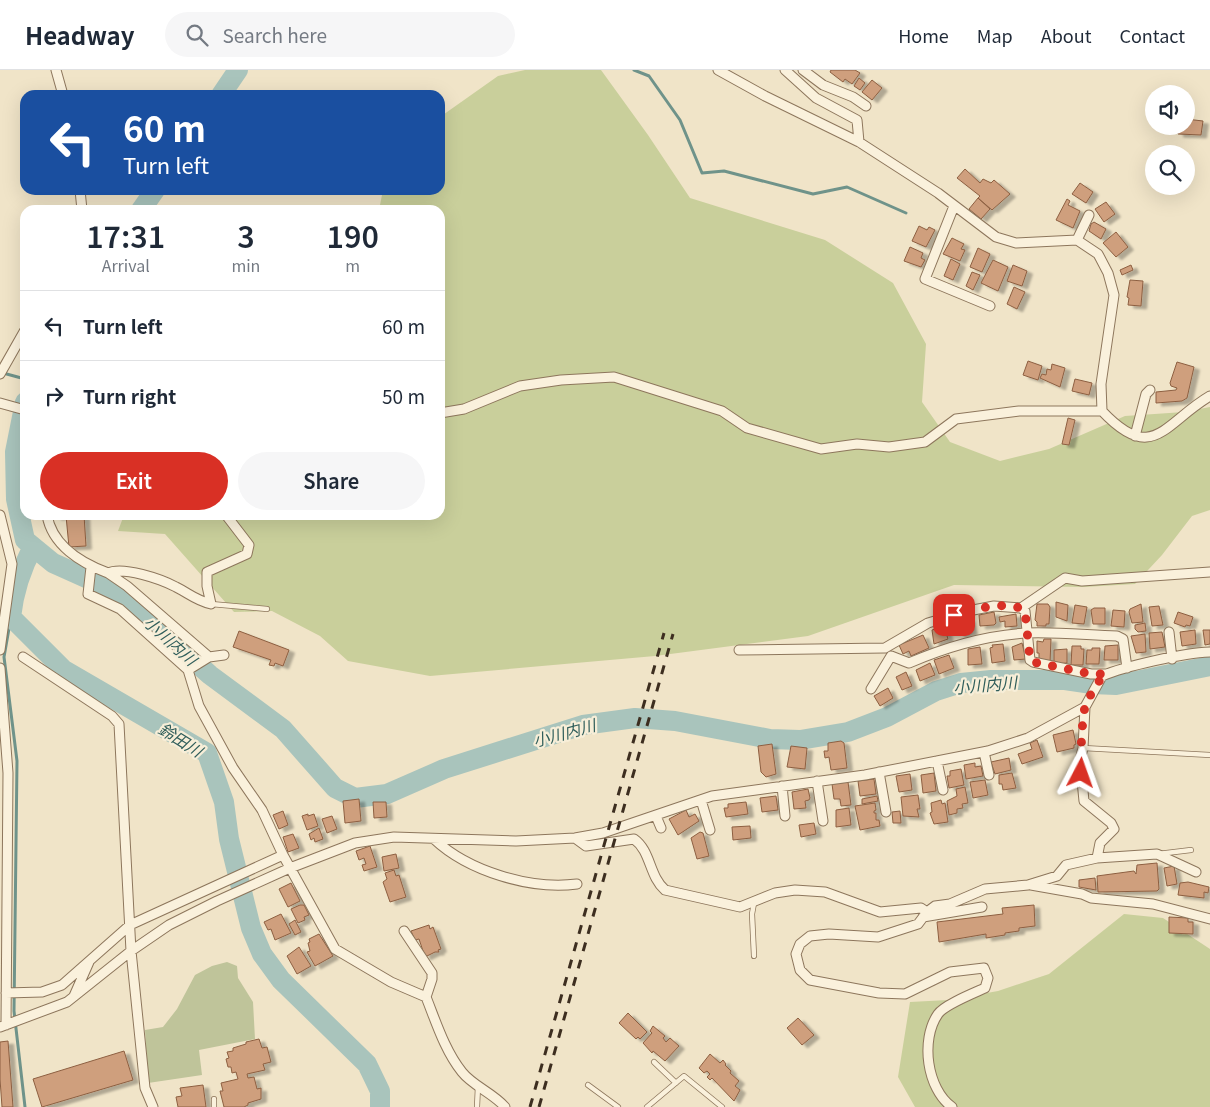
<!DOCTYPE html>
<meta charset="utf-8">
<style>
body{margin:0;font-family:Georgia,"Noto Sans JP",serif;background:#f6f6f7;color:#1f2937;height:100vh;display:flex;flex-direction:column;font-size:19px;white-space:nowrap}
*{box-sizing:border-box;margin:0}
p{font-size:16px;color:#747a83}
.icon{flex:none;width:28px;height:28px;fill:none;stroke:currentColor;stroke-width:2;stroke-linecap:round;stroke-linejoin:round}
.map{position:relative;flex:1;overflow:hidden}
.sheet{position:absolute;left:20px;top:135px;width:425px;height:315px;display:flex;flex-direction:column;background:#fff;border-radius:15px;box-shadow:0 5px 20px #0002}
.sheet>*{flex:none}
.guide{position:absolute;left:20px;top:20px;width:425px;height:105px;border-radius:15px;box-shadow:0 5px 20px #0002;background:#1a4fa0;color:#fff;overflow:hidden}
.controls{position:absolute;left:1145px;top:15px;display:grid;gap:10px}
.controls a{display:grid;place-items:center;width:50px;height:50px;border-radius:50%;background:#fff;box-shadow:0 5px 20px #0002;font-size:25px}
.pin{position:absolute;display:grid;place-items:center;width:42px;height:42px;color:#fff;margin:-21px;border-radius:10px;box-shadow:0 2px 8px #0006}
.me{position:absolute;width:55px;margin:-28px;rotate:4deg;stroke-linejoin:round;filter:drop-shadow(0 0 4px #0008)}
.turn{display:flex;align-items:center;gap:18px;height:105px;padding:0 20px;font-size:22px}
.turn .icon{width:65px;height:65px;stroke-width:2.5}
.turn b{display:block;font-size:35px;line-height:42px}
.eta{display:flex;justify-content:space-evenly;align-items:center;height:85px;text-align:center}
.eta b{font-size:30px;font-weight:600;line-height:35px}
.cta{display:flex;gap:10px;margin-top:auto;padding:10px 20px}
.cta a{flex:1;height:58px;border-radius:30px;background:#d93025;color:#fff;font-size:20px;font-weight:600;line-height:58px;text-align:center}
.cta a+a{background:#f6f6f7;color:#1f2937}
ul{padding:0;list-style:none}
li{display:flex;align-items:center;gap:15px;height:70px;padding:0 20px;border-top:1px solid #e0e1e3}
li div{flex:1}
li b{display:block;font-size:19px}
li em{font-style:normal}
header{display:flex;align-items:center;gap:30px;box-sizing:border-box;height:70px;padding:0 25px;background:#fff;border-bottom:1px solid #e0e1e3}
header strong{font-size:24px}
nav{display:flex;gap:28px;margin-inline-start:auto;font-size:18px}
.search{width:350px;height:45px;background:#f6f6f7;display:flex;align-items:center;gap:12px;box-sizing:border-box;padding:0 18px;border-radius:28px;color:#747a83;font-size:19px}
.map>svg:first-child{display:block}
.green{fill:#c9cf9b}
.cemetery{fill:#bfc49a}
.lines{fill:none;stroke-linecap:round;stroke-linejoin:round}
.stream{stroke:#6f938a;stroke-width:3}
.river{stroke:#a9c4bc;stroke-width:20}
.building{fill:#cf9f7d;stroke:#8d5f41;filter:url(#shadow)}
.service-casing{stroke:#8d765c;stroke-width:6}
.minor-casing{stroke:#8d765c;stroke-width:11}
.service{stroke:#faf1dc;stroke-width:4.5}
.minor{stroke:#faf1dc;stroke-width:9}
.rail{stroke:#3d2e20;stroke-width:3;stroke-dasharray:9 9;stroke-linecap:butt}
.route{stroke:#d93025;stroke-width:9;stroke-dasharray:0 16.2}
.labels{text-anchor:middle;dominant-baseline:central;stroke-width:4.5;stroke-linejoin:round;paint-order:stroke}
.water-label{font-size:16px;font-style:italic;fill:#2f5d5a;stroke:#f7eed8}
</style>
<header>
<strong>Headway</strong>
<div class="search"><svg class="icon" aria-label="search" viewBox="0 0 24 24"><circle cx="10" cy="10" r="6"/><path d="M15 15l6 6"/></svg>Search here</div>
<nav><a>Home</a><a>Map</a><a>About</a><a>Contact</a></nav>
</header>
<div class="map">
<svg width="1210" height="1037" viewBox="0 0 1210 1037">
<defs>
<filter id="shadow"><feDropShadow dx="5.5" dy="3" stdDeviation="1" flood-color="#0004"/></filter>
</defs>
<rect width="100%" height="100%" fill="#f0e4c8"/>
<path class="green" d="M525,0h76l47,65 42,63 135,42 68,43 33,61 -4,58 28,40 50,19 49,-12 76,-33 59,-4 26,-5v103l-18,6 -30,39 -27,29 -51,3 -130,-2 -146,51 -153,20 -225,20 -82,-15 -28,-25 -48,-25 -38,1 -69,-78 -47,-3 6,-16h316v-305h-61l4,-20h57v-73l58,-41z
M1124,844l39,4 47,31v158h-295l-17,-30 12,-75 38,-2 50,-9 51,-17z"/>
<path class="cemetery" d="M227,892l10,4 1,12 15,24 2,37 -56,11 3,25 -54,8 -3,-53 18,-3 14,-18 18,-34 17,-9z"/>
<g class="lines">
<path class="stream" d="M634,0l15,6 31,44 22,53 22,-2 89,23 34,-7 59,26
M3,303l22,6
M11,547l-7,40 13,104 -3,250 11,96"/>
<path class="river" d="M221,25l17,-25
M141,140l14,-20
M25,332l-10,50 1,47 9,41 28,23 58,26 19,14 80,72 73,54 52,59 20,10 32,-4 57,-25 139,-44 52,-7 40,3 95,18 30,1 48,-8 39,-15 49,-26 25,-8 30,-3h74l27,4 24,1 94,-19
M33,477c-12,22 -19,44 -22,70l53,53 143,83 17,49 5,37 22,89 11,26 19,26 86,84 13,27v16"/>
</g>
<path class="building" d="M831,0h24l5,3 -8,11 -7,-5 -2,3 -13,-10z
M859,8l6,5 -5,7 -6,-4z
M872,10l10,8 -10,12 -10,-8z
M1186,49l17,2 -2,14 -23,-1v-8h8z
M965,99l15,14 3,-4 8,4 3,-3 16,14 -18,16 -14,-12 2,-2 -23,-18z
M1080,113l13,9 -7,11 -14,-9z
M978,128l12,11 -9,10 -12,-10z
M1067,129l3,2 -2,4 12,6 -7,17 -17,-8z
M1106,132l9,12 -11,8 -9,-13z
M1094,152l12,7 -5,10 -12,-8 2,-7z
M919,156l8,4 2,-3 6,3 -9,17 -14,-6z
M1116,162l12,15 -12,10 -13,-14z
M952,168l12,6 -3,5 4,1 -5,11 -17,-7z
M910,177l13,6 -2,5 4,2 -4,7 -17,-6z
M978,178l12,6 -8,18 -12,-5z
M951,189l9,5 -7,16 -9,-4z
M993,190l15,7 -10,24 -17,-8z
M1013,195l14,6 -5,15 -15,-5z
M1131,195l2,5 -11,5 -2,-5z
M972,202l8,3 -7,15 -7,-4z
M1130,210l13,1 -2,25 -13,-1 1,-7 -2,-1z
M1014,217l11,5 -8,17 -10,-5z
M1028,291l14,5 -4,14 -15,-5z
M1177,292l17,5 -7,31 -5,3 -26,2v-11l20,-2 1,-2 -6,-2 -1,-3z
M1052,294l13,4 -5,19 -20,-9 2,-4 4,1 1,-6 4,1z
M1075,309l17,4 -3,12 -17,-4z
M1068,348l7,2 -6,25 -7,-1z
M56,445h28l2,31 -17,1 -3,-31 -10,1z
M1056,532l12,3 -1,16 -11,-4z
M1037,534h11l2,3 -1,17h-3v2h-9v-4l-2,-2z
M1141,534l2,18 -11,1 -3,-11 1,-3z
M1075,535l12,2 -3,17 -12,-1z
M1159,536l4,19 -11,1 -3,-19z
M1094,538h11v16h-12l-2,-14z
M1113,540l12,1 -1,16 -13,-1z
M994,542l2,11 -2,2 -14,1 -1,-11z
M1178,542l15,5 -3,9 -4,-1 -1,2 -11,-4z
M1016,544l1,12 -12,1v-6l-5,1 -1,-5z
M969,549l3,13 -13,2 -2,-12z
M1145,553l1,8 -8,1 -3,-3v-4z
M944,556l4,13 -14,5 -2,-14z
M1195,560l1,14 -14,2 -2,-14z
M1203,560h7v14l-5,1z
M239,561l50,19 -6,16 -8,-3 -1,3 -5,-1 2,-5 -38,-13z
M1162,562l3,15 -15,2 -1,-16z
M1145,564l1,18 -10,1 -5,-17z
M923,565l6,13 -18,8 -2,-5 -6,3 -4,-9z
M1044,569h7l-1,24 -11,-2v-8h-2v-12l6,1z
M1022,573l4,16 -12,1 -2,-13z
M1003,574l2,17 -13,2 -2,-15 3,-1 -1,-2z
M1118,575v15h-14l1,-14z
M1072,576h9v3h3l-1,16h-12z
M980,577l2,17 -14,1v-16z
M1092,578h8l-1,16h-13l1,-14h5z
M1067,579v14l-13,1v-14z
M949,585l5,13 -15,6 -5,-14z
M930,593l5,12 -15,6 -4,-11z
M906,602l6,14 -10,4 -6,-13z
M888,618l5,10 -13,8 -6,-10z
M1073,660l3,14 -2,1v3l-17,4 -4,-17z
M1037,670l6,17 -21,7 -4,-10 14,-5 -2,-6z
M841,671l3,2 3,25 -16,2 -2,-13 -4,1 -1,-7h4v-8z
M772,674l4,30 -10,3 -5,-5 -3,-26z
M791,676l16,2 -2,21 -18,-2z
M1009,688l2,12 -16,4 -4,-12z
M975,693v4l6,-1 2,10 -17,3 -2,-14z
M961,699l3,16 -15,3 -2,-12h3v-5z
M934,703l2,18 -13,2 -2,-18z
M1012,703l4,15 -13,2 -1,-6h-3v-9z
M910,704l2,16 -13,2 -3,-16z
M874,709l2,15 -16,2 -2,-15z
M985,710l3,15 -15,3 -3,-16z
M848,712l3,23 -10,1 -1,-7h-6l-2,-15z
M965,717l3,16 -6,1 1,4 -6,1v4l-8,2 -2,-14 10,-5 -1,-7z
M808,719l2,9 -1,2 -4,1 1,7 -12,1 -2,-17z
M918,725l2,14h-3l2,8 -16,-1 -2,-19z
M776,726l2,14 -16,2 -2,-14z
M877,726l1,5 -16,3v-5z
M359,729l2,22 -16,2 -2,-22z
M941,730l1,4 3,-1 3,19 -14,2 -4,-11 2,-1 -1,-9z
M373,732h13l1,15 -13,1z
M746,732l2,12 -22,3 -2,-9h4v-4z
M875,733l1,7 -2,1v2h2v7h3l1,6 -20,4 -5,-24z
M849,738l2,17 -15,2v-17z
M686,740l3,7 6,-3 4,7 -21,14 -9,-16z
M283,741l5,14 -9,4 -6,-14z
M900,741l1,12h-8l-1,-11z
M308,744v2l6,-2 4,12 -11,4 -5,-14z
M332,746l5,13 -10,4 -5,-14z
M814,753l2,11 -15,3 -2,-12z
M750,756l1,12 -18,2 -1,-13z
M319,758l4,11 -8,3 -1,-4 -3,2 -2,-6z
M700,762l3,1 6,23 -12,3 -6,-21z
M293,764l6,14 -11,4 -5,-15z
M370,776l7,21 -13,4 -2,-6 4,-1 -2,-6 -5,2 -3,-9z
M396,784l3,14 -15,3 -2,-14z
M1157,793l2,26 -2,2 -59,1 -1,-16 37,-5 2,3 1,-9z
M1174,796l3,18 -10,2 -3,-18z
M394,800l2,6 3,-1 7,22 -16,5 -7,-20 4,-3 -2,-6z
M1095,808l1,12 -17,-3v-7z
M1188,812l21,5 -1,6 -4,-1v6l-26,-3 2,-12z
M291,813l9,18 -12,6 -9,-18z
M300,835h4l5,10 -5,2 1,3 -7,3 -7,-14z
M1034,835l1,21 -16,2v3l-14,2v2l-19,3v-4l-47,8 -2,-20 66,-8 -1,-6z
M281,844l10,19 -16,7 -4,-11 -3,1 -4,-8z
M1169,847l19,1v4h5v12l-24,-1z
M295,850l6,12 -6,3 -6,-11z
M429,855l1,4 3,-2 8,22 -3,1 1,2h-4l-10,5 -6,-18 -4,1 -4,-9z
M319,864l14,22 -18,10 -8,-14 3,-1 -2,-8 2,-1 -1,-3z
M299,877l12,19 -14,8 -10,-18z
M628,943l19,19 -7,7 -2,-2 -2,2 -17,-16z
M798,948l16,17 -12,10 -15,-17z
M653,956l12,10 -2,2 3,4 4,-4 9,8 -14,15 -12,-10 -1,2 -9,-10 9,-10 -2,-2z
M259,969l3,9 5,-1 4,15 -8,2 2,6 -18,4 1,4 6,-1 3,12 4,-1v11l-13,4v2l-4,2h-20l-4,-16h3l-2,-8 17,-4 -2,-7 -4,1 -1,-6h-3l-2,-8 3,-1 -2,-6 6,-1v-3l13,-4v-2z
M8,971l5,66h-11l-2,-28v-37z
M124,981l9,29 -91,27 -9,-28z
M710,984l10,9 3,-3 3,4 -1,1 6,6 -1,2 9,8 -4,5 5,4 -6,11 -22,-23 -2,2 -3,-3 3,-3 -3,-3 -3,2 -5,-5z
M203,1015l3,22h-28l-2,-10 6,-1 -2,-8z"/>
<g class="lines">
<defs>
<path id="service" d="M211,534l56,5
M1083,678l127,7
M1158,784l33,-4
M754,886l-2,-42 2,-11
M654,992l22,21
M588,1015l30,22
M214,1029v8
M477,1037l1,-21
M647,1037l37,-31 38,31"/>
<path id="minor" d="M56,0l7,25
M718,0l47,26 94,46 79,51 58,44 20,6 61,-3 21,14 10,19 6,22 -13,89 1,27c51,54 62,12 108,-15
M785,0l31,28 41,22 2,22
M803,0l20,15 30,12 13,9
M80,120l2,20
M954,136l-29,73 65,27
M1077,170l12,-25
M0,304l25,-44
M0,333l25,7
M440,343l24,-4 56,-23 41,-6 53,-3 108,34 25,17 74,21 36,-5 32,3 36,-5 31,-23 63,-8h83
M1135,366l11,-42 4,-4
M0,445l12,49 -12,86
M47,445c5,30 34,48 61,58 15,-7 53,6 68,14 14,7 19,13 35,17l-4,-18v-14l40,-18 2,-9 -23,-30
M91,497l-3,27 32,15 68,61 11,36 34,62 29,42 21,45 52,94 56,33 35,15c10,25 19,54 36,75 11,14 31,21 43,35
M108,503l19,13 82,71
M1021,538l44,-30 17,3 128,-9
M1169,562l3,27
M739,580l146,-2 43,-25 40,-12 26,-5 27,2 4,3 5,49 3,2 58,12h15
M23,587l89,59 7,8 12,227 14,137 8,19
M0,598l8,105 -2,252
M188,600l21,-13 15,-2
M871,619l20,-33 18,7c37,-16 78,-28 119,-30 29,-1 59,2 89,3l6,3 4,29
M1085,637l-2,41 -3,12 4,41 27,22 3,6 -14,14 -3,15
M984,682l5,23
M937,691l6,29
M879,702l7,40
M817,711l6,40
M782,716l3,30
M701,730l9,30
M656,746l5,12
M575,768l11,8 48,-7c17,12 15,37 31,51l75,17 35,-14 20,-3 30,2 55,20 41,-4 6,4
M434,769c34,32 96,51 143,45
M1031,815l51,9 9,4 62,6 57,15
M923,847l59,-10
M404,861l28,42v6l-6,18
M6,923l36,-1 20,-7 68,-60 153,-70
M74,926l15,-34
M0,957l67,-25 64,-51 38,-26 48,-24 73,-33 65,-25 39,-6 122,4 59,-3 28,-5 109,-37 153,-21 123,-24 40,-13 57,-31 17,-31c23,-10 82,-23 108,-24
M952,1037c-25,-18 -32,-67 -14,-93 6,-9 36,-21 47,-26l3,-10 -4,-10 -34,4 -45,22 -26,-1 -69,-13 -10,-10 -4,-16 4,-10 10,-8 19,-2 49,3 40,-13 9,-12 8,-6 15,-2 35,-15 43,-4 29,-9 9,-11 31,-7 60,-4 39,18"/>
</defs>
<use href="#service" class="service-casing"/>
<use href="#minor" class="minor-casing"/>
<use href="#service" class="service"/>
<use href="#minor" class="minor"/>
<path class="rail" d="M530,1037l134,-474
M539,1037l134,-473"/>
</g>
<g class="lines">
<path class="route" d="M954,545c17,-5 56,-16 71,-4l5,49 3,2 58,12h15l-4,2c-5,10 -14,21 -17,31 -3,11 -5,55 -4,66"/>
</g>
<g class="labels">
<g class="water-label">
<text transform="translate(171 570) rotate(42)">小川内川</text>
<text transform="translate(985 614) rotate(-5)">小川内川</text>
<text transform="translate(564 662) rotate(-15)">小川内川</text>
<text transform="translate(181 669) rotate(32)">鈴田川</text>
</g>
</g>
</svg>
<div class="controls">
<a><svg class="icon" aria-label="sound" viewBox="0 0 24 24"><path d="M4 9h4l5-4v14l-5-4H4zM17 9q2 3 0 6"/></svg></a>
<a><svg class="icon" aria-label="search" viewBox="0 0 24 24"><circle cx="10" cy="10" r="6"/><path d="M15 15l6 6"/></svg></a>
</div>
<div class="pin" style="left:954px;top:545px;background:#d93025"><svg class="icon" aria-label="arrive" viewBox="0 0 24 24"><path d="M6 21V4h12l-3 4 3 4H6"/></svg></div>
<svg class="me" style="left:1081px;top:703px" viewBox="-20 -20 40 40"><path d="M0-17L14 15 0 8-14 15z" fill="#d93025" stroke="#fff" stroke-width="4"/></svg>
<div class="guide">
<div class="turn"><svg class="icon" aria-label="left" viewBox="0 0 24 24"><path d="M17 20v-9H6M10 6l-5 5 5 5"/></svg><div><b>60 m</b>Turn left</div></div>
</div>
<section class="sheet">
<div class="eta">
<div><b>17:31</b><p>Arrival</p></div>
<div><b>3</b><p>min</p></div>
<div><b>190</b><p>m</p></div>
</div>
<ul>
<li><svg class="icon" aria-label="left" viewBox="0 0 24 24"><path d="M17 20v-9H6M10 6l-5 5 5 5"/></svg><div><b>Turn left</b></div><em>60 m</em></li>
<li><svg class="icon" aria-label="right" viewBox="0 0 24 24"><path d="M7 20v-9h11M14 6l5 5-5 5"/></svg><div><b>Turn right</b></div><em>50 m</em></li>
</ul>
<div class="cta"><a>Exit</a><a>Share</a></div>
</section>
</div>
